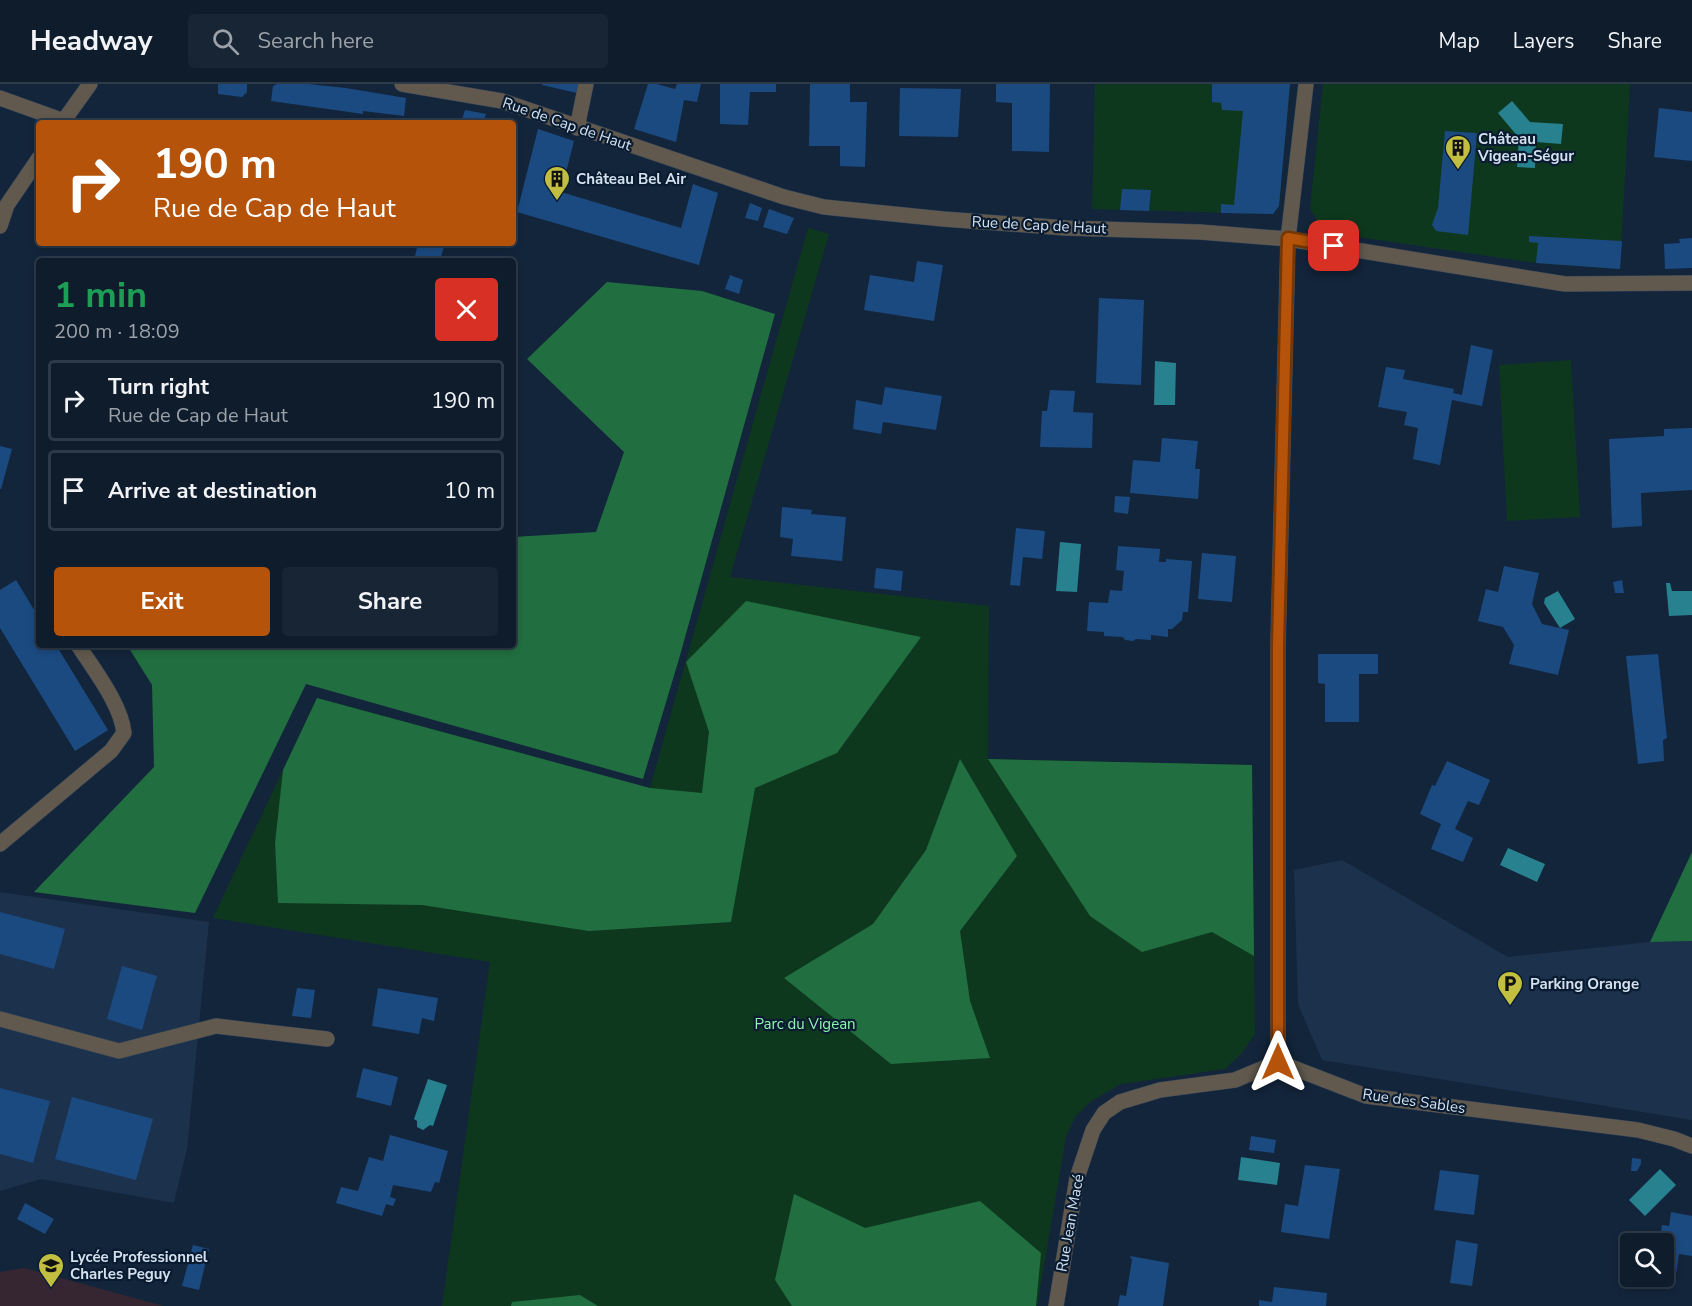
<!DOCTYPE html>
<meta charset="utf-8">
<style>
body{margin:0;font-family:"Nunito Sans",sans-serif;background:#172534;color:#f1f3f6;height:100vh;display:flex;flex-direction:column;font-size:22px;white-space:nowrap}
*{box-sizing:border-box;margin:0}
p{font-size:20px;color:#9ba1a9}
.icon{flex:none;width:33px;height:33px;fill:none;stroke:currentColor;stroke-width:2;stroke-linecap:round;stroke-linejoin:round}
.map{position:relative;flex:1;overflow:hidden}
.side{position:absolute;left:36px;top:174px;width:480px;height:390px;display:flex;flex-direction:column;background:#0e1c2c;border-radius:6px;box-shadow:0 3px 9px #0003,0 0 0 2px #2e3a48}
.side>*{flex:none}
.top-card{position:absolute;left:36px;top:36px;width:480px;height:126px;border-radius:6px;box-shadow:0 3px 9px #0003,0 0 0 2px #2e3a48;background:#b45309;color:#fff;overflow:hidden}
.buttons{position:absolute;left:1620px;top:1149px;display:grid;gap:12px}
.buttons a{display:grid;place-items:center;width:54px;height:54px;border-radius:6px;background:#0e1c2c;box-shadow:0 3px 9px #0003,0 0 0 2px #2e3a48;font-size:30px}
.pin{position:absolute;display:grid;place-items:center;width:51px;height:51px;color:#fff;margin:-26px;border-radius:12px;box-shadow:0 3px 9px #0006}
.me{position:absolute;width:66px;margin:-33px;rotate:0deg;stroke-linejoin:round;filter:drop-shadow(0 0 4px #0008)}
.turn{display:flex;align-items:center;gap:21px;height:126px;padding:0 18px;font-size:27px}
.turn .icon{width:78px;height:78px;stroke-width:2.5}
.turn b{display:block;font-size:42px;line-height:51px}
.round{display:grid;place-items:center;flex:none;width:63px;height:63px;border-radius:6px;background:#172534}
.overview{display:flex;align-items:center;justify-content:space-between;height:102px;padding:0 18px}
h1{font-size:36px;font-weight:700;line-height:45px;color:#1e9e55}
.action{display:flex;gap:12px;margin-top:auto;padding:12px 18px}
.action a{flex:1;height:69px;border-radius:6px;background:#b45309;color:#fff;font-size:24px;font-weight:700;line-height:69px;text-align:center}
.action a+a{background:#172534;color:#f1f3f6}
ul{padding:0;list-style:none}
li{display:flex;align-items:center;gap:18px;height:81px;margin:0 12px 9px;padding:0 6px;border:3px solid #2e3a48;border-radius:6px}
li div{flex:1}
li b{display:block;font-size:22px}
li em{font-style:normal}
header{display:flex;align-items:center;gap:36px;box-sizing:border-box;height:84px;padding:0 30px;background:#0e1c2c;border-bottom:2px solid #2e3a48}
header strong{font-size:28px}
nav{display:flex;gap:33px;margin-inline-start:auto;font-size:21px}
.search{width:420px;height:54px;background:#172534;display:flex;align-items:center;gap:15px;box-sizing:border-box;padding:0 21px;border-radius:6px;color:#9ba1a9;font-size:22px}
.map>svg:first-child{display:block}
.built{fill:#1c314c}
.education{fill:#352632}
.green{fill:#0e381e}
.forest{fill:#216e40}
.water{fill:#27818e}
.building{fill:#1b4a81}
.lines{fill:none;stroke-linecap:round;stroke-linejoin:round}
.street-casing{stroke:#324358;stroke-width:16}
.street{stroke:#61594d;stroke-width:15}
.route-casing{stroke:#753606;stroke-width:15}
.route{stroke:#b45309;stroke-width:10}
.labels{text-anchor:middle;dominant-baseline:central;stroke-width:4.5;stroke-linejoin:round;paint-order:stroke}
.street-label{font-size:15px;fill:#d4e0ee;stroke:#091b30}
.poi-label{font-size:15px;font-weight:bold;fill:#d4e0ee;stroke:#091b30;text-anchor:start}
.park-label{font-size:15px;fill:#8ff4af;stroke:#091b30}
</style>
<header>
<strong>Headway</strong>
<div class="search"><svg class="icon" aria-label="search" viewBox="0 0 24 24"><circle cx="10" cy="10" r="6"/><path d="M15 15l6 6"/></svg>Search here</div>
<nav><a>Map</a><a>Layers</a><a>Share</a></nav>
</header>
<div class="map">
<svg width="1692" height="1222" viewBox="0 0 1692 1222">
<rect width="100%" height="100%" fill="#13253b"/>
<path class="built" d="M1342,776l166,97 142,-15 42,-1v179l-370,-60 -24,-56 -4,-134z
M0,808l209,30 -22,227 -13,54 -133,-24 -41,12z"/>
<path class="education" d="M24,1184l140,38h-164v-34z"/>
<path class="green" d="M1095,0h195l-11,122 -6,8 -181,-5z
M1323,0h307l-10,185 -84,-6 -212,-31 -14,-24z
M808,144l21,6 -99,343 259,29 -1,153 264,6 3,269 -13,19 -17,16 -104,15 -31,18 -15,15 -9,20 -29,169h-595l48,-344 -277,-44 104,-220 333,90z
M1571,276l9,157 -73,4 -8,-156z"/>
<path class="forest" d="M607,198l95,9 73,23 -96,345 -36,120 -337,-95 -111,229 -161,-21 120,-125 -2,-82 -25,-40h386v-108l83,-5 28,-80 -97,-93z
M746,517l175,36 -84,116 -82,35 -24,134 -142,9 -167,-26 -144,-2 -3,-60 8,-73 34,-72 333,90 52,5 7,-61 -23,-70z
M960,675l57,97 -57,75 10,70 20,57 -99,6 -107,-86 89,-54 53,-74z
M988,675l264,6 2,191 -42,-24 -70,20 -52,-36z
M1692,768v89l-42,1z
M794,1110l71,34 115,-27 61,52 -5,53h-244l-17,-26z
M580,1211l18,11h-87l1,-4z"/>
<path class="water" d="M1512,17l18,21 33,2 -2,20 -25,-2 -1,26 -18,-1 2,-29 -21,-25z
M1155,277l21,2 -1,42h-21z
M1060,458l21,2 -4,48 -21,-1z
M1666,499h4l2,8h20v24l-23,1z
M1558,507l17,28 -15,9 -16,-25 1,-5z
M1508,764l37,16 -8,18 -37,-17z
M428,995l19,6 -14,41 -3,-1 -7,5 -6,-3v-6l-3,-2z
M1241,1073l39,6 -3,22 -39,-5z
M1660,1085l16,16 -31,31 -16,-16z"/>
<path class="building" d="M218,0h29v8l-5,5 -24,-3z
M277,0h31l38,4 60,10 -2,18 -41,-5v3l-92,-13 2,-15z
M542,0h36l-1,9 -35,-8z
M648,0h9l18,5 2,-5h24l-4,18 -13,-2 -8,42 -42,-13z
M720,0h56v8h-26l-2,33 -28,-1z
M810,0h40v18h17l-2,65 -25,-1v-20h-31z
M996,0h54l-1,68 -37,-1v-48l-16,-1z
M1212,0h78l-11,122 -6,8 -52,-1v-9l13,1 9,-94 -21,-1 -1,-7 -9,-1z
M900,4l61,1 -3,48 -59,-1z
M1659,24l33,4v49l-38,-4z
M465,26l21,4 -3,9h-22z
M538,45l36,12 -13,51 120,36 12,-44 25,9 -19,72 -182,-53z
M1445,47l32,2 -9,102 -32,-4 -4,-6 6,-17z
M1122,105l29,1 -2,21 -29,-1z
M750,119l12,5 -4,13 -13,-3z
M769,125l25,9 -7,16 -24,-7z
M1529,152l93,5 -2,28 -84,-6 2,-20 -9,-1z
M1692,154v30l-27,1 -1,-25 16,-1 -1,-4z
M418,159h27l-5,17 -20,1 -5,-5z
M917,177l26,4 -9,56 -70,-11 6,-35 44,7z
M730,191l13,5 -4,14 -14,-5z
M1099,214l45,2 -3,85 -45,-2z
M1471,261l22,5 -11,56 -30,-6 -12,65 -27,-6 5,-31 -14,-3 3,-13 -29,-5 8,-40 19,3 -2,9 51,10 -1,4 9,2z
M885,303l57,9 -6,34 -53,-8 -2,12 -28,-5 3,-29 26,5z
M1050,306l25,1 -2,21 20,1 -1,35 -52,-1 2,-36h5z
M1692,344v62l-51,3 1,33 -30,2 -3,-89 55,-3v-7z
M1162,354l36,3 -3,28h5l-2,30 -68,-6 3,-33 27,2z
M0,362l12,3 -11,40h-1z
M1115,412l15,1 -2,17 -14,-2z
M782,423l30,3 -1,4 35,3 -4,44 -51,-5 2,-17 -13,-2z
M1016,444l29,3 -3,28 -19,-2 -3,29 -10,-1z
M1118,462l42,3 -1,13h7v-3l26,2 -4,51h-5l-1,8 -10,9h-4v8l-17,-2v5l-15,-1 -3,2 -8,-1 -2,-3 -19,-1v-4l-17,-1 2,-29 19,1 2,-13 12,1 2,-20 -8,-1z
M1202,469l34,3 -4,46 -34,-3z
M1504,482l35,7 -7,31 10,20 27,6 -11,45 -49,-11 5,-19 -11,-18 -25,-6 8,-32 12,3z
M876,484l27,3 -2,20 -27,-3z
M16,496l23,38v27h17l52,85 -33,21 -75,-123v-38z
M1622,496l2,13h-9l-2,-11z
M1318,570h60v20h-19v48h-34v-38l-7,-1z
M1658,570l9,84 -4,2 1,21 -26,3 -12,-108z
M1447,677l43,19 -11,25 -11,-4 -13,28 18,9 -10,24 -32,-13 10,-25 -21,-10 12,-29 3,1z
M0,828l65,17 -11,40 -54,-15z
M122,882l35,10 -15,54 -35,-11z
M297,904l18,2 -4,28 -19,-2z
M378,904l60,10 -4,23 -12,-3 -3,16 -47,-8z
M363,984l35,9 -7,29 -35,-9z
M0,1004l50,13 -17,62 -33,-9z
M72,1013l81,22 -17,61 -81,-21z
M390,1051l58,16 -9,32 -4,-1 -4,10 -38,-7 -3,12 6,2 -3,7 -7,-2 -4,12 -46,-13 5,-16 17,4 11,-34 14,4z
M1251,1052l25,4 -2,13 -25,-3z
M1632,1074l9,1v5l-4,7h-6z
M1305,1081l35,4 -11,70 -48,-7 4,-28 13,2z
M1440,1086l39,5 -5,40 -40,-5z
M25,1119l29,16 -9,15 -28,-15z
M1671,1128l21,4v40l-13,-2 -4,27 -23,-3 12,-2v-25l4,-18 -7,-2 1,-6 7,1z
M1456,1156l22,4 -6,42 -22,-3z
M193,1161l16,4 -10,41 -17,-4z
M1130,1172l39,7 -6,43h-45l2,-11 6,1 6,-36z
M1274,1203l53,6 -1,13h-67v-6l13,2z"/>
<g class="lines">
<defs>
<path id="street" d="M402,0l100,17 282,96 40,10 119,12 123,9 134,4 88,7 277,45 127,-1
M0,14l64,23
M62,39l28,-39
M577,44l9,-44
M0,142l7,-21 32,-47
M0,760l111,-93 13,-18c-3,-29 -30,-63 -46,-88
M0,935l119,32 97,-25 111,13
M1278,978v-416l10,-407 18,-155
M1278,978l88,34 272,34 36,9 18,7
M1056,1222l21,-128 16,-48 11,-17 16,-11 40,-12 75,-10 43,-18"/>
</defs>
<use href="#street" class="street-casing"/>
<use href="#street" class="street"/>
</g>
<g class="lines">
<defs>
<path id="route" d="M1278,978v-416l10,-408 46,8"/>
</defs>
<use href="#route" class="route-casing"/>
<use href="#route" class="route"/>
</g>
<defs>
<symbol id="building-pin" viewBox="-11 -11 22 30"><path d="M0 17L-7.5 6A9.5 9.5 0 1 1 7.5 6Z" fill="#c1be40" stroke="#091b30"/><path d="M-4-6H4V6H1V3H-1V6H-4ZM-2.5-4.3h1.7v1.8h-1.7ZM.8-4.3h1.7v1.8H.8ZM-2.5-1h1.7V.8h-1.7ZM.8-1h1.7V.8H.8Z" fill="#111"/></symbol>
<symbol id="parking-pin" viewBox="-11 -11 22 30"><path d="M0 17L-7.5 6A9.5 9.5 0 1 1 7.5 6Z" fill="#c1be40" stroke="#091b30"/><path d="M-3.5-5.5H1a3.5 3.5 0 0 1 0 7H-1V5.5H-3.5ZM-1-3.4V-.6H.8a1.4 1.4 0 0 0 0-2.8Z" fill="#111"/></symbol>
<symbol id="school-pin" viewBox="-11 -11 22 30"><path d="M0 17L-7.5 6A9.5 9.5 0 1 1 7.5 6Z" fill="#c1be40" stroke="#091b30"/><path d="M0-5L7-2L0 1L-7-2ZM-4 1L0 2.5L4 1V4Q0 6-4 4Z" fill="#111"/></symbol>
</defs>
<g fill-rule="evenodd">
<use href="#building-pin" x="1443" y="49" width="30" height="40"/>
<use href="#building-pin" x="542" y="80" width="30" height="40"/>
<use href="#parking-pin" x="1495" y="885" width="30" height="40"/>
<use href="#school-pin" x="36" y="1167" width="30" height="40"/>
</g>
<g class="labels">
<g class="street-label">
<text transform="translate(567 40) rotate(19)">Rue de Cap de Haut</text>
<text transform="translate(1039 141) rotate(3)">Rue de Cap de Haut</text>
<text transform="translate(1414 1017) rotate(8)">Rue des Sables</text>
<text transform="translate(1070 1139) rotate(-80)">Rue Jean Macé</text>
</g>
<g class="poi-label">
<text x="1478" y="55">Château<tspan x="1478" dy="17">Vigean-Ségur</tspan></text>
<text x="576" y="95">Château Bel Air</text>
<text x="1530" y="900">Parking Orange</text>
<text x="70" y="1173">Lycée Professionnel<tspan x="70" dy="17">Charles Peguy</tspan></text>
</g>
<g class="park-label">
<text x="805" y="940">Parc du Vigean</text>
</g>
</g>
</svg>
<div class="buttons">
<a><svg class="icon" aria-label="search" viewBox="0 0 24 24"><circle cx="10" cy="10" r="6"/><path d="M15 15l6 6"/></svg></a>
</div>
<div class="pin" style="left:1334px;top:162px;background:#d93025"><svg class="icon" aria-label="arrive" viewBox="0 0 24 24"><path d="M6 21V4h12l-3 4 3 4H6"/></svg></div>
<svg class="me" style="left:1278px;top:978px" viewBox="-20 -20 40 40"><path d="M0-17L14 15 0 8-14 15z" fill="#b45309" stroke="#fff" stroke-width="4"/></svg>
<div class="top-card">
<div class="turn"><svg class="icon" aria-label="right" viewBox="0 0 24 24"><path d="M7 20v-9h11M14 6l5 5-5 5"/></svg><div><b>190 m</b>Rue de Cap de Haut</div></div>
</div>
<section class="side">
<div class="overview"><div><h1>1 min</h1><p>200 m · 18:09</p></div><a class="round" style="background:#d93025;color:#fff"><svg class="icon" aria-label="close" viewBox="0 0 24 24"><path d="M6 6l12 12M18 6L6 18"/></svg></a></div>
<ul>
<li><svg class="icon" aria-label="right" viewBox="0 0 24 24"><path d="M7 20v-9h11M14 6l5 5-5 5"/></svg><div><b>Turn right</b><p>Rue de Cap de Haut</p></div><em>190 m</em></li>
<li><svg class="icon" aria-label="arrive" viewBox="0 0 24 24"><path d="M6 21V4h12l-3 4 3 4H6"/></svg><div><b>Arrive at destination</b></div><em>10 m</em></li>
</ul>
<div class="action"><a>Exit</a><a>Share</a></div>
</section>
</div>
